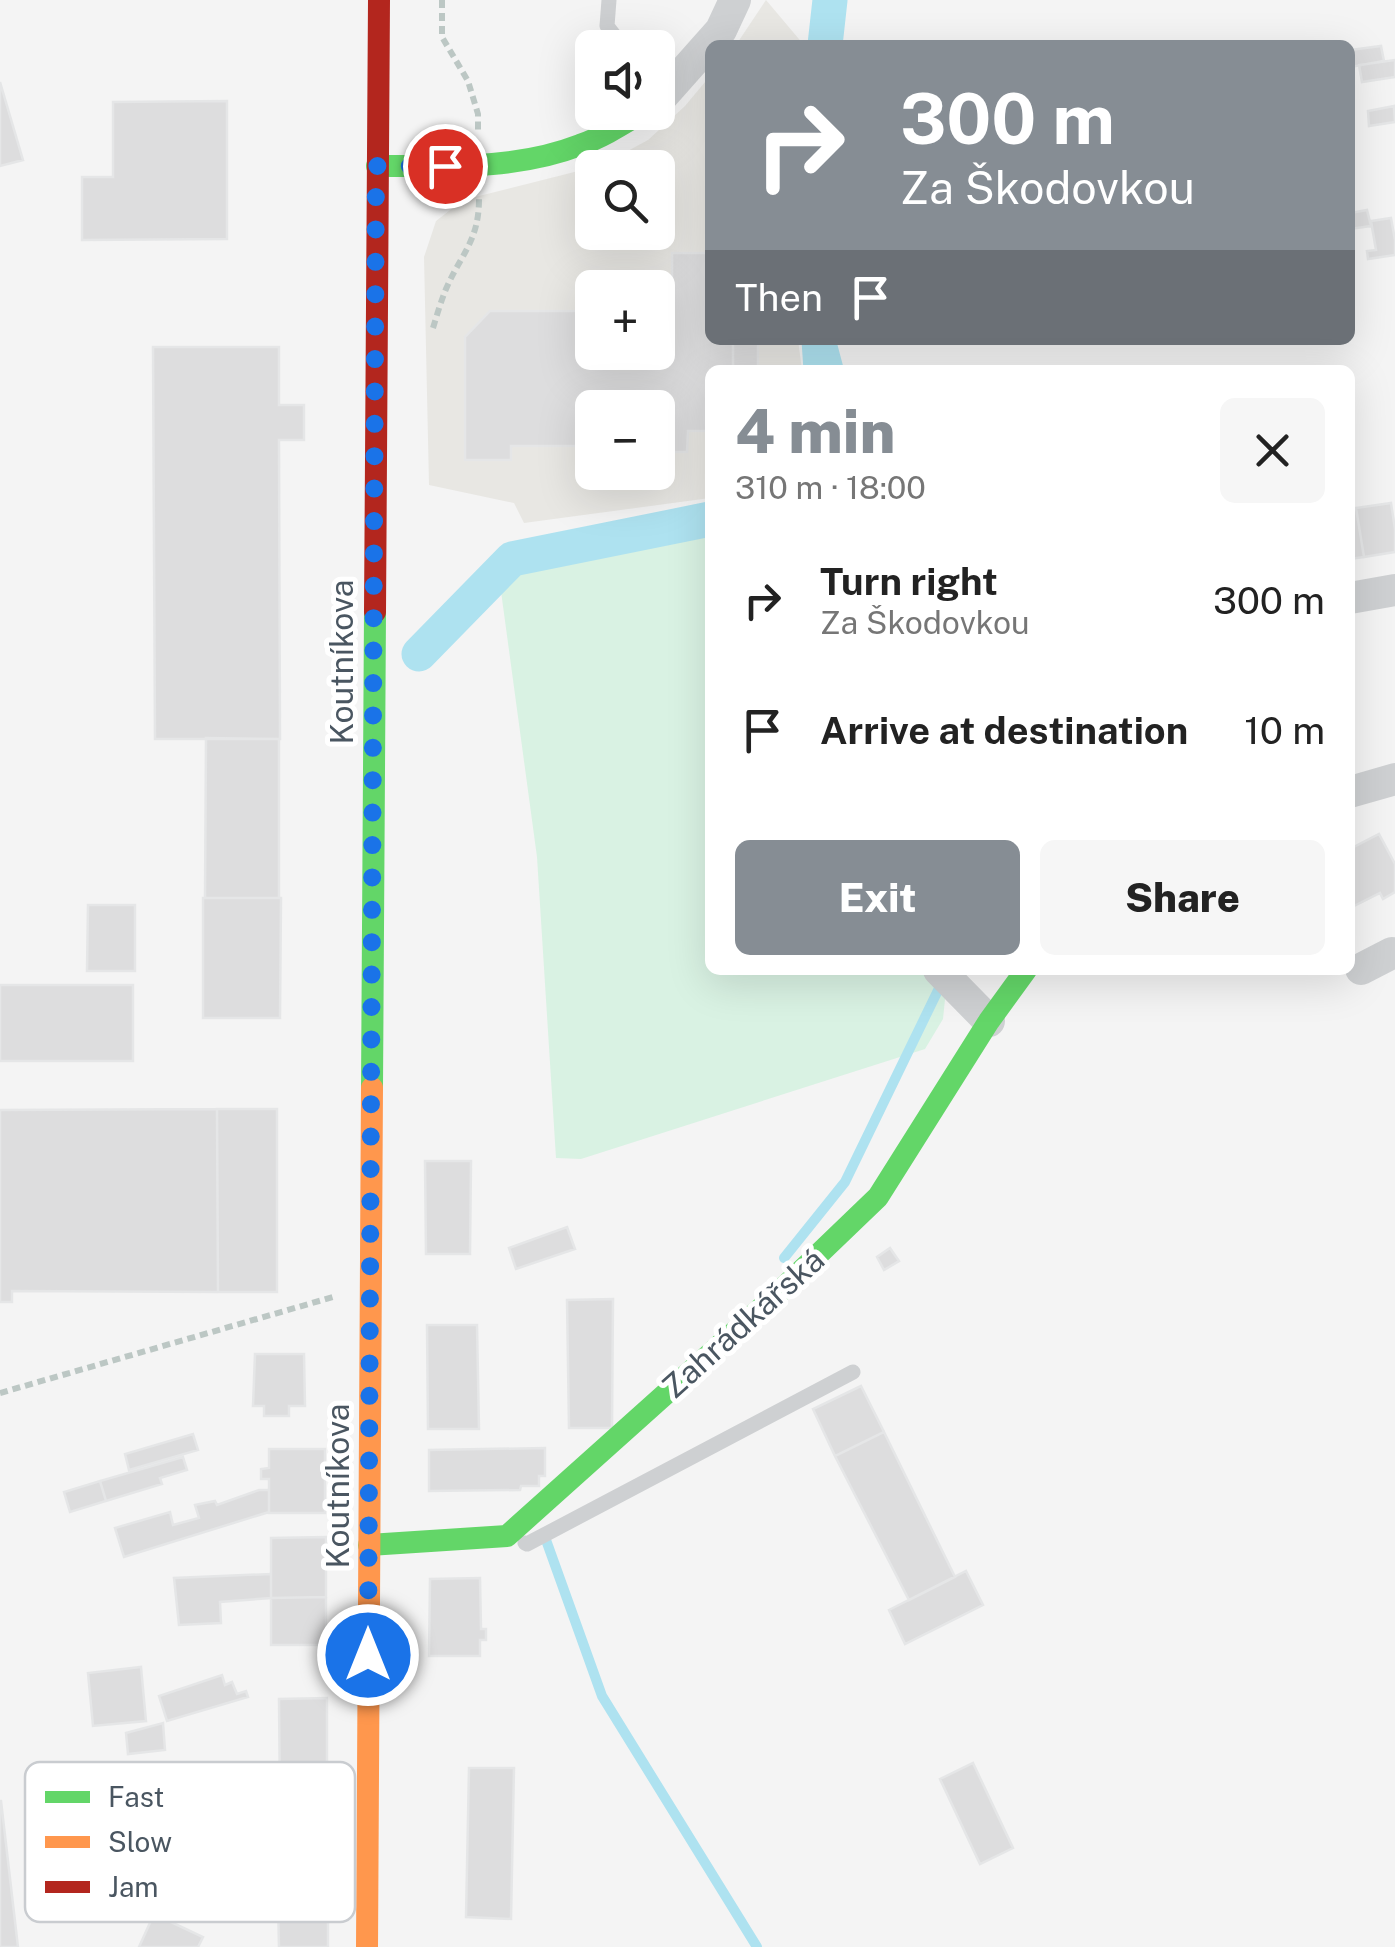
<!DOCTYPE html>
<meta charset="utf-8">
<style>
body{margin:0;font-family:"Public Sans",sans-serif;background:#f6f6f6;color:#222;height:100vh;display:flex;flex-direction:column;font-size:38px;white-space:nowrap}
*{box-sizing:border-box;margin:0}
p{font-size:32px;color:#767676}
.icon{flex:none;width:55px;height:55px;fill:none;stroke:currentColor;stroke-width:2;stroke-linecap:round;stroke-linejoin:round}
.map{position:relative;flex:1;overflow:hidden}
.side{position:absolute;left:705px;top:365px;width:650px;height:610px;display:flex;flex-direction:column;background:#fff;border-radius:15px;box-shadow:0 10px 40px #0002}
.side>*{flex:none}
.guide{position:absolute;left:705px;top:40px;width:650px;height:305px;border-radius:15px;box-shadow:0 10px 40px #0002;background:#868d94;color:#fff;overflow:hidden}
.tools{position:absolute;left:575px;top:30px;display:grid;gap:20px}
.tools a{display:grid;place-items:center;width:100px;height:100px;border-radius:15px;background:#fff;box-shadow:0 10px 40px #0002;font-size:50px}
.pin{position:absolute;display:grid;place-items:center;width:85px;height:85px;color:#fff;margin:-42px;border:5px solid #fff;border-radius:50%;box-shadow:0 2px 10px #0007}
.me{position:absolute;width:110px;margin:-55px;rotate:0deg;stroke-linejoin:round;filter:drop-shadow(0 0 8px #0008)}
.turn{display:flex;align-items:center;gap:35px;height:210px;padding:0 30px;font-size:45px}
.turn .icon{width:130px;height:130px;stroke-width:2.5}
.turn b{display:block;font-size:70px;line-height:85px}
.then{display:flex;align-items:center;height:95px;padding:0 30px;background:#0003;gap:20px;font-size:38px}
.round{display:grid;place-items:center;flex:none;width:105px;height:105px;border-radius:15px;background:#f6f6f6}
.summary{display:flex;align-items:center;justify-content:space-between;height:170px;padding:0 30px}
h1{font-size:60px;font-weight:800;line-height:75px;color:#868d94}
.action{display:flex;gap:20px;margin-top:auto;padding:20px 30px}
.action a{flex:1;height:115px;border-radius:15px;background:#868d94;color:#fff;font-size:40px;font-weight:800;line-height:115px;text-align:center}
.action a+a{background:#f6f6f6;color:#222}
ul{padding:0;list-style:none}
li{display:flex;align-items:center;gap:30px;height:130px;padding:0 30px}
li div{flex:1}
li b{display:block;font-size:38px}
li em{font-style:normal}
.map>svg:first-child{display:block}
.commercial{fill:#e8e7e3;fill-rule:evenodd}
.green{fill:#d9f2e3}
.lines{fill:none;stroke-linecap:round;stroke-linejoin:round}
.stream{stroke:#aee2f0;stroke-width:10}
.canal{stroke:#aee2f0;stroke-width:35}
.building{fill:#ddddde;stroke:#e5e6e7;stroke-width:2.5}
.path{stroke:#bcc7c4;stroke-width:6;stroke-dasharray:8 5;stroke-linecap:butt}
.lane{stroke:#ced0d2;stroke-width:15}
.street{stroke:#ced0d2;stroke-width:32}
.fast{stroke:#63d668;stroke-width:22}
.slow{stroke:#ff974d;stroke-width:22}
.jam{stroke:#b3261e;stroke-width:22}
.route{stroke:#1a73e8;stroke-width:18;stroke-dasharray:0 32.4}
.labels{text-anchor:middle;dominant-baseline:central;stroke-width:10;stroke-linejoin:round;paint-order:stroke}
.street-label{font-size:32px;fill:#4a5661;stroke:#fff}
.key{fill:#fff;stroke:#c9ccd0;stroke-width:2.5}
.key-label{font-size:28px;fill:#4a5661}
</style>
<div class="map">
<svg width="1395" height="1947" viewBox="0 0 1395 1947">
<rect width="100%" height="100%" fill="#f4f4f4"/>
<path class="commercial" d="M766,0l38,45h-68z
M710,76v264h88l4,30h-92v128l-186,25 -10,-20 -85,-18 -5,-228 12,-36 27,-21 139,-35 46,-25 37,-34zM592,168h66v64h-66zM592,288h66v64h-66zM592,408h66v64h-66z"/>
<path class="green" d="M710,533v437h238l-5,49 -18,30 -344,110 -25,-1 -19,-301 -37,-273 33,-20z"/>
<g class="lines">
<path class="stream" d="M831,340l8,30
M784,1258l61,-76 98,-202
M546,1540l56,156 155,251"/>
<path class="canal" d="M825,45l5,-45
M819,340l2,30
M419,654l93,-95 198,-40"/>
</g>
<path class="building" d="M1381,46l3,15 -34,6v-17z
M1395,60v17l-33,5 -3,-17z
M0,82l23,78 -23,6z
M227,101v138l-145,1v-63h31v-75z
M1394,106l1,16 -26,4 -1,-15z
M1367,210l4,16 -21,3v-16z
M1391,218l4,22v15l-27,4 -1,-8 9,-1 -5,-29z
M672,253h38v87h23v30h-23v61h-22l-1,21h-29v-44h-66v43h-8v-5h-73v14h-46v-123l25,-26h102v41h66v-40h14z
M587,287h85v25h-14v-24h-66v23h-5z
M733,340h25v30h-25z
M153,347h126v58h25v35h-25l1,299h-125z
M1391,503l4,26v23l-31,5 -8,-49z
M1356,508l8,49 -14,2v-50z
M206,738l73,1v159h-74z
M1379,834l16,30v28l-12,7 -3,-6 -30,15v-59z
M203,898h78l-1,120h-77z
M88,905h47v66h-48z
M0,985h133v76h-133z
M217,1109l1,183 -206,-1v11h-12v-192z
M217,1109h60v183h-59z
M425,1161h46l-1,93h-44z
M567,1227l8,22 -59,20 -7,-21z
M890,1248l9,13 -15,9 -7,-13z
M613,1299l-1,129h-43l-2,-128z
M427,1325h50l2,104h-51z
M255,1354h49l1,52h-16v10h-25v-10h-11z
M861,1386l23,46 -49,24 -22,-47z
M884,1432l71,145 -46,23 -74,-144z
M193,1434l5,16 -69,20 -4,-16z
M545,1448v28h-6v10h-18l-1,4 -91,1v-41z
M269,1449h56v64h-56v-34h-8v-10l8,-1z
M183,1457l4,13 -27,8 2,6 -56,17 -6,-20z
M100,1481l6,20 -36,11 -6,-20z
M259,1490h10v22l-145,45 -9,-29 55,-16 3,13 26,-7 -4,-13 20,-4 2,4z
M326,1537v60l-55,1v-60z
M966,1571l17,34 -78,39 -16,-34z
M271,1574v24l-51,4 1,21 -42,2 -5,-47z
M480,1578l1,51h5v11h-6v16h-51l1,-77z
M326,1597v48h-55v-47z
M141,1667l5,54 -53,5 -5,-53z
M222,1675l3,10 7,-3 5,12 9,-3 2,6 -81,24 -8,-25z
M327,1698v108l-47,-2 -1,-105z
M163,1723l2,27 -37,4 -2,-21z
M973,1763l40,85 -33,16 -40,-85z
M469,1768h45l-3,151 -45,-2z
M0,1801h1l17,146h-18z
M278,1902h50v45h-49z
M154,1914l49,23 -5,10h-59z"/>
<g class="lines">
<path class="path" d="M442,0v37l26,44 10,33v17
M433,328c4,-13 8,-27 13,-39 15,-35 33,-48 33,-90
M0,1393l333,-96"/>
<path class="lane" d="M609,0l-2,26 17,22
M525,1543l2,1 326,-172"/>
<path class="street" d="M658,101l63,-71 14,-30
M1350,598l45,-8
M1350,792l45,-13
M1361,969l31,-16
M939,970l50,51"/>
<path class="fast" d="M377,166c68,0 139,4 203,-21 23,-8 43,-21 63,-33
M372,1088l3,-476
M369,1545l138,-9 268,-240 103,-99 111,-176 37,-51"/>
<path class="slow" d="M367,1947l5,-859"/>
<path class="jam" d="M375,612l4,-612"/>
</g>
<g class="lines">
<path class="route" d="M368,1655l8,-1489h69"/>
</g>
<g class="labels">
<g class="street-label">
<text transform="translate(341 662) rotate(-90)">Koutníkova</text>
<text transform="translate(743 1323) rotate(-42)">Zahrádkářská</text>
<text transform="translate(337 1486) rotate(-90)">Koutníkova</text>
</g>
</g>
<rect x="25" y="1762" width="330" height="160" rx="15" class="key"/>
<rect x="45" y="1791" width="45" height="12" fill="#63d668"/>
<rect x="45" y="1836" width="45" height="12" fill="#ff974d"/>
<rect x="45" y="1881" width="45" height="12" fill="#b3261e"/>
<g class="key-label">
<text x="108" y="1807">Fast</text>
<text x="108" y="1852">Slow</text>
<text x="108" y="1897">Jam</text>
</g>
</svg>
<div class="tools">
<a><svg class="icon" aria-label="sound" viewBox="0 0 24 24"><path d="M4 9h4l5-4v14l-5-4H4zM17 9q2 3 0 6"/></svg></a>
<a><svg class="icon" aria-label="search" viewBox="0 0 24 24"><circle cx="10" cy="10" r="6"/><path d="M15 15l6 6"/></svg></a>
<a>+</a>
<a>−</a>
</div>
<div class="pin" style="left:445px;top:166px;background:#d93025"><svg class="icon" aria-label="arrive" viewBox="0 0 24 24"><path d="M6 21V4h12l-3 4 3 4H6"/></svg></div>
<svg class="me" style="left:368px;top:1655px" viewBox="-20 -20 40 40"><circle r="17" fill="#1a73e8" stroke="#fff" stroke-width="3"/><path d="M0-11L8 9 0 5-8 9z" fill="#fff"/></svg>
<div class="guide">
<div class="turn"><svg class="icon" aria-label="right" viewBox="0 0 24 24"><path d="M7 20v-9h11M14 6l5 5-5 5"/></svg><div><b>300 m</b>Za Škodovkou</div></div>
<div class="then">Then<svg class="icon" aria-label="arrive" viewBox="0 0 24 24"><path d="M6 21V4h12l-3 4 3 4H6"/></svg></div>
</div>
<section class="side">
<div class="summary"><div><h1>4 min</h1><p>310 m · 18:00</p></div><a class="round"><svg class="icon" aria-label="close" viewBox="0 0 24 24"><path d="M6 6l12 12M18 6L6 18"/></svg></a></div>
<ul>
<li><svg class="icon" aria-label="right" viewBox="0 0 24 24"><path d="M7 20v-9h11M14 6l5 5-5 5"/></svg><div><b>Turn right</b><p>Za Škodovkou</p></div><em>300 m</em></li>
<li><svg class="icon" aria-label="arrive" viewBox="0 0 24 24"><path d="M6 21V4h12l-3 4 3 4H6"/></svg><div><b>Arrive at destination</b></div><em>10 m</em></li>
</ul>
<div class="action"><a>Exit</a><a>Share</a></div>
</section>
</div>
